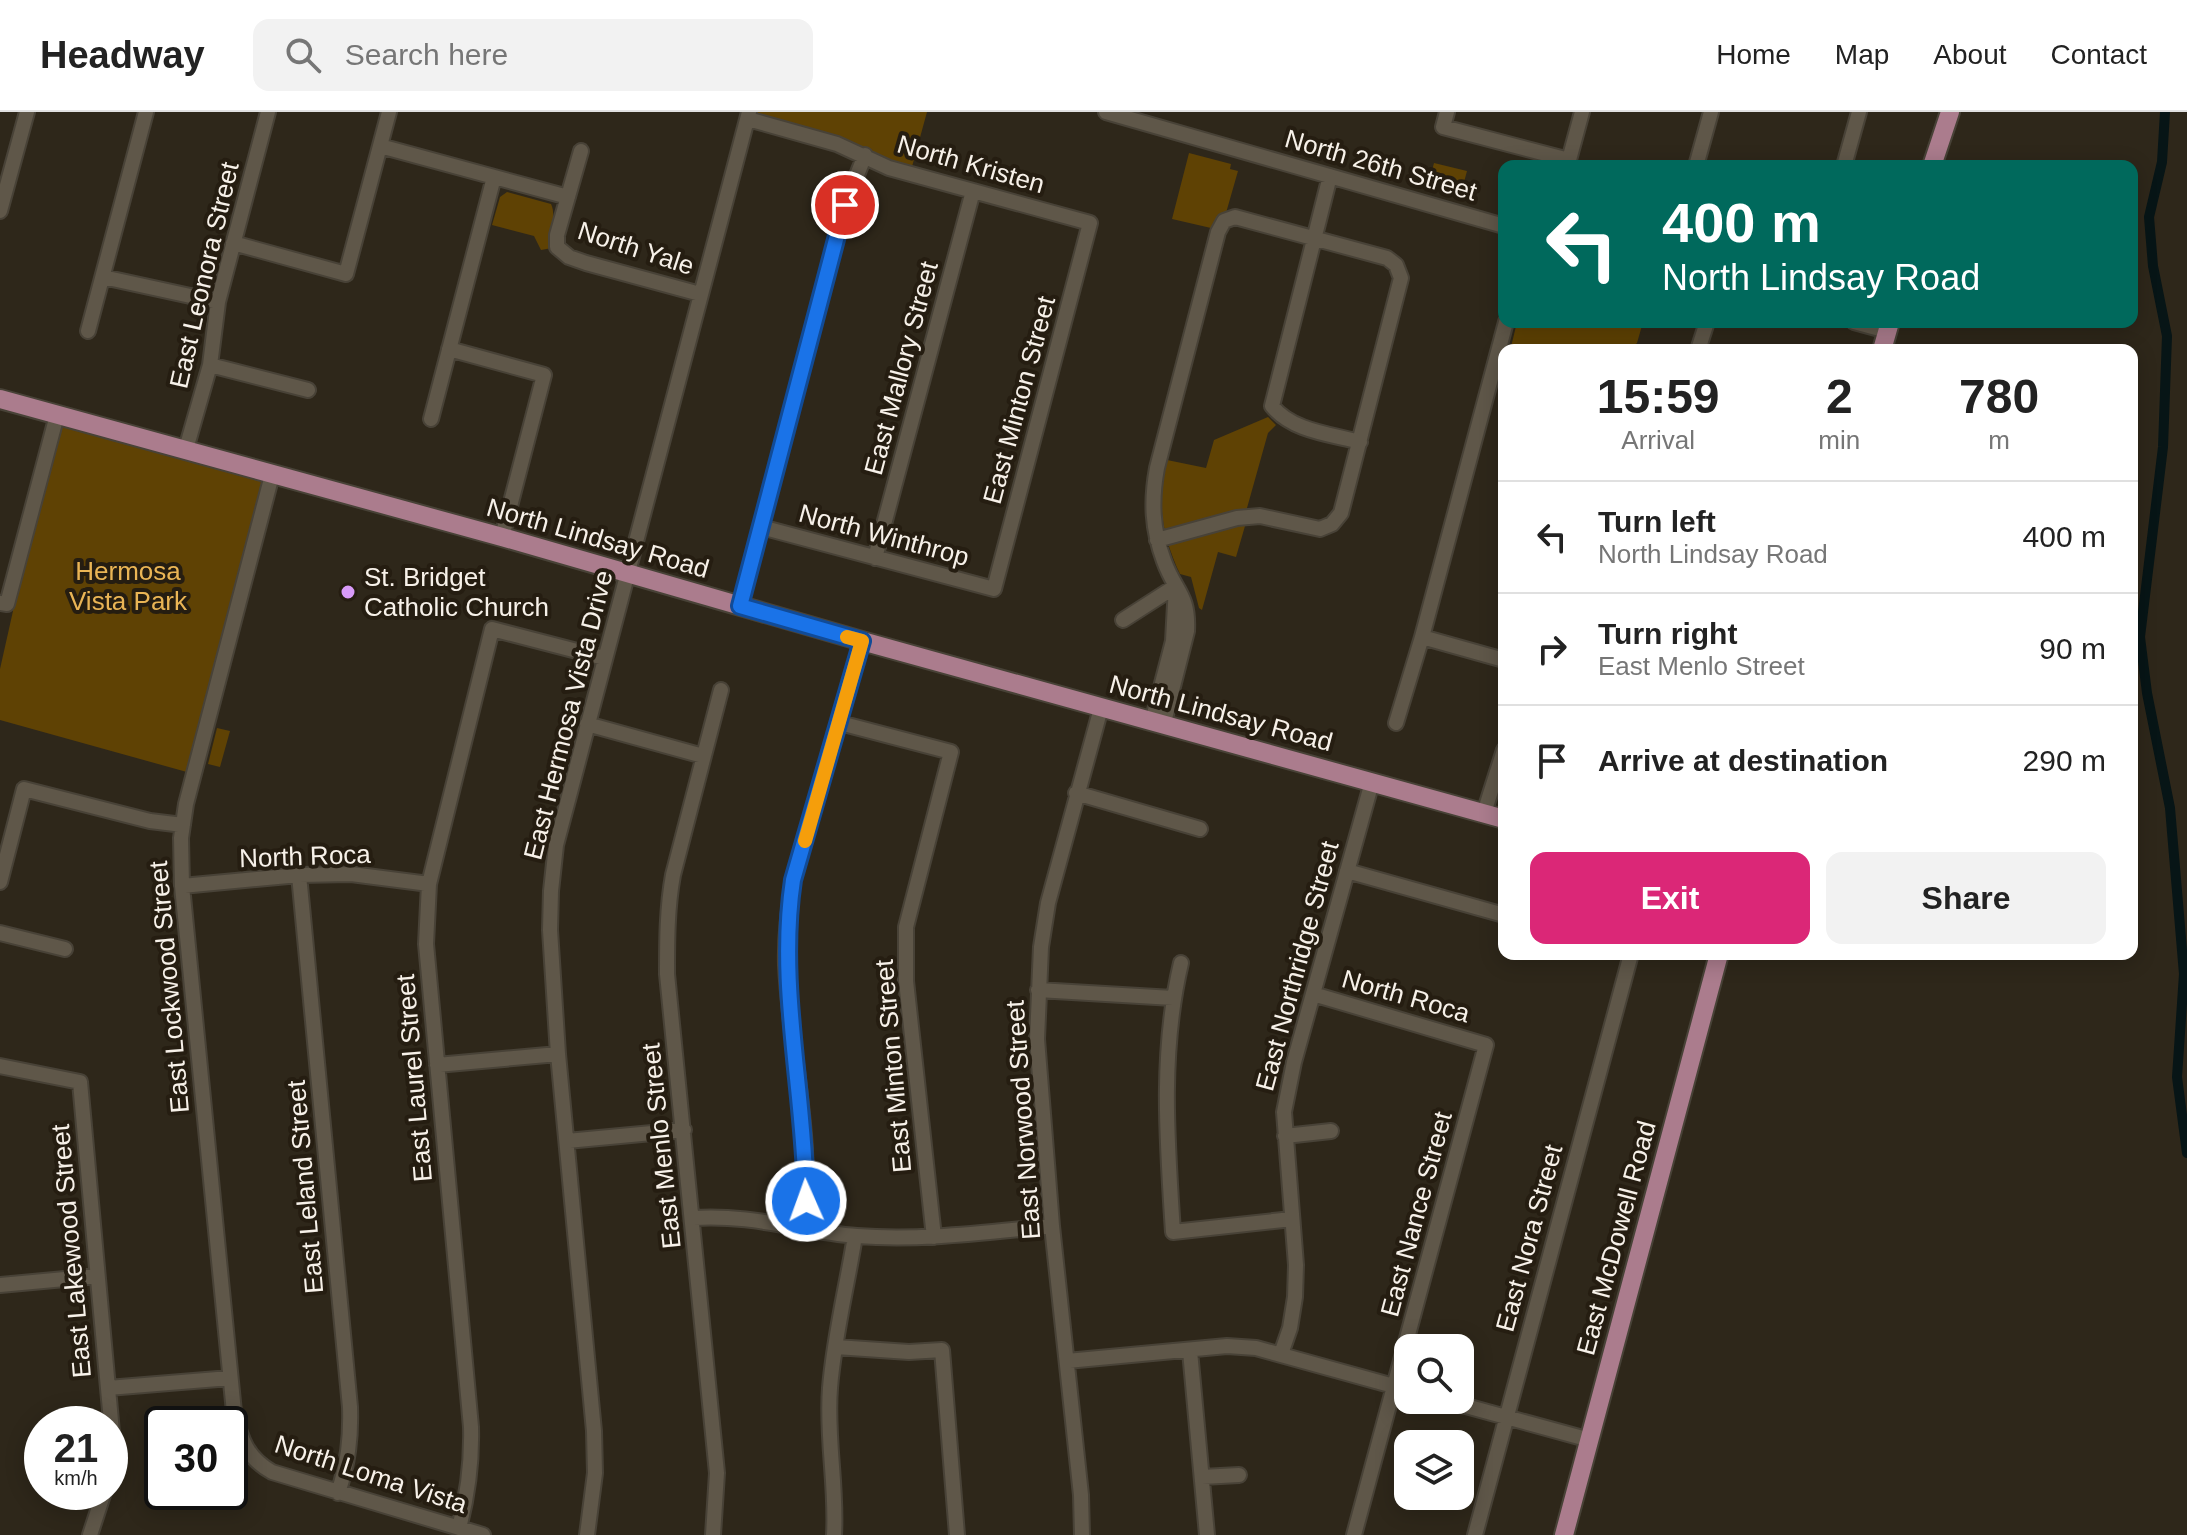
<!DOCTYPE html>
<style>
body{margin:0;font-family:Helvetica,sans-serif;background:#f2f2f2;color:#222;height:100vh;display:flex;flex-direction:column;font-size:30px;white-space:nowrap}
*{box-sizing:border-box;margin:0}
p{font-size:26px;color:#767676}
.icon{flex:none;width:44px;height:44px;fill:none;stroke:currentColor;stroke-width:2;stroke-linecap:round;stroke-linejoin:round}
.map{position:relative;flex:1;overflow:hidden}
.panel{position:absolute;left:1498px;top:232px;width:640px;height:616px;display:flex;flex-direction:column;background:#fff;border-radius:16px;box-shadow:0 4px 20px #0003}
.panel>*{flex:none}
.guide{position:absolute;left:1498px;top:48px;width:640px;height:168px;border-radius:16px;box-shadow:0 4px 20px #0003;background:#00695c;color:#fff;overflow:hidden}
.fabs{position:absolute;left:1394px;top:1222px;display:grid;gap:16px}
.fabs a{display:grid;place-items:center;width:80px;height:80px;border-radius:16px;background:#fff;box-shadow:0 4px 20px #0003;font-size:40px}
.speed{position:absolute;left:24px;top:1294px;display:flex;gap:16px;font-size:40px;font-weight:700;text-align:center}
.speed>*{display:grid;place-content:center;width:104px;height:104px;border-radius:50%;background:#fff;box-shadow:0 4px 20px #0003;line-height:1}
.speed small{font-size:20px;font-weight:400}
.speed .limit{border:4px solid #111;border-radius:12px;background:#fff;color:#111}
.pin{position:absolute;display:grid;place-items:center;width:68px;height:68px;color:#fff;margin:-34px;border:4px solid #fff;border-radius:50%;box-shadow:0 2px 8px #0007}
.me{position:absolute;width:88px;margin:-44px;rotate:358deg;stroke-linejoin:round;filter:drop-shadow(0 0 6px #0008)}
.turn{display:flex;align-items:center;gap:28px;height:168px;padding:0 32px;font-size:36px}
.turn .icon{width:104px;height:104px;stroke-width:2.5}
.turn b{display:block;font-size:56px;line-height:68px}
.eta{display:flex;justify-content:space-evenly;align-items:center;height:136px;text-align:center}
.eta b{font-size:48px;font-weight:600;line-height:56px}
.button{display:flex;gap:16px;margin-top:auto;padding:16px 32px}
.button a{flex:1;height:92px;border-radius:16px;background:#db2777;color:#fff;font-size:32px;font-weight:600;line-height:92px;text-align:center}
.button a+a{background:#f2f2f2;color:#222}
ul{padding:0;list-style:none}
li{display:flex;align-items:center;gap:24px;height:112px;padding:0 32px;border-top:2px solid #e0e0e0}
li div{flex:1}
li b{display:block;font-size:30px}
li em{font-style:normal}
header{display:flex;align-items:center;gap:48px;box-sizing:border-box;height:112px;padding:0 40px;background:#fff;border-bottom:2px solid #e0e0e0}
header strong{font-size:38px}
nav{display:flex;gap:44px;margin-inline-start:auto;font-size:28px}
.search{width:560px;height:72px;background:#f2f2f2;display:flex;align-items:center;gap:20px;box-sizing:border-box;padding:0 28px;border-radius:16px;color:#767676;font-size:30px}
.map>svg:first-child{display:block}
.green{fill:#5f4204}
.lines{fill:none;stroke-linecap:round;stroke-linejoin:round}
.canal{stroke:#071516;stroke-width:10}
.minor-casing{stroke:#484237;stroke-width:18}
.major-casing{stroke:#484237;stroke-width:22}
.minor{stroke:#5f5749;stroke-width:14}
.major{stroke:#ab7c8d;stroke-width:18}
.route-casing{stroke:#114b97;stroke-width:20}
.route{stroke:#1a73e8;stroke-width:14}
.slow{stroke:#f59e0b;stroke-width:14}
.poi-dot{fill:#d89bf8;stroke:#251d11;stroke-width:3}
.labels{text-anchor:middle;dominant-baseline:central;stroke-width:8;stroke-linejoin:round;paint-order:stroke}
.street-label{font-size:26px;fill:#f7f1e9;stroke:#251d11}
.park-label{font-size:26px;fill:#eab555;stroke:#251d11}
.poi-label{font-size:26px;fill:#f7f1e9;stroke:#251d11;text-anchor:start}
</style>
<header>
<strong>Headway</strong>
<div class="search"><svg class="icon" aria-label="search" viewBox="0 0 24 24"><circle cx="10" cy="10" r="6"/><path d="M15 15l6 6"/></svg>Search here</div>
<nav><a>Home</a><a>Map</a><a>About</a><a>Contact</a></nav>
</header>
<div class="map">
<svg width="2187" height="1423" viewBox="0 0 2187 1423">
<rect width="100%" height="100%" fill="#2e271a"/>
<path class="green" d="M750,0h177l-17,62z
M1189,41l42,11 -1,5 8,2 -12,42 -9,6 -6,9 -39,-9z
M1434,51l33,8 -4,15 -33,-8z
M507,80l44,12c6,12 -2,29 1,44l-11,2 -7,-14 -42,-11 8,-28z
M1517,210h126l-6,21 -8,7h-106l-12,-3z
M57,303l215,60 -78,299 -194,-54v-51l13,-58 -6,-7z
M1268,305l8,8 -8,8 -21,75 -2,18 -9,31 -18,-5 -16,58 -3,-2 -8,-31 -11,-3c-18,-38 -24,-73 -13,-114l39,8 8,-28z
M217,616l13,3 -10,36 -12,-3z"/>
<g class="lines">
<path class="canal" d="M2165,0l-3,50 -13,55 4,49 14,70 -4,111 -23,190 7,56 23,115 14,166 -7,103 10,76"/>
<defs>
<path id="minor" d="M1106,0l398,114
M1447,0l-4,15 126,33 13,-48
M748,7l89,25 52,24 201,55 -96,366 -233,-62
M380,34l188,51
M581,39l-24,84v12l12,10 17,6 114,31
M1696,54l15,-54
M1844,54l15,-54
M1330,64l-58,230c20,25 58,28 88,36
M0,99l27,-99
M233,131l113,31 43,-162
M103,165l115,25
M1854,210l33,9
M88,219l58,-219
M449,237l95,26 -42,162
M1698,238l9,-28
M210,253l98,25
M431,307l63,-242
M186,337l24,-84 8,-63 50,-190
M272,363l-86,329 -5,34 1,48 52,526c7,28 13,46 38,60l211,63
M1157,428l80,-22 23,-2 60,13 12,-5 9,-11 60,-235 -5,-13 -9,-7 -152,-41 -11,4 -6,11 -61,236c-6,33 -5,61 7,93 11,31 25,33 23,70l-24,95
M875,446l98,-367
M0,491l7,1 50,-189
M740,494l105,-401 20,-50
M1123,508l53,-34
M1422,525l82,23
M1152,610l21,-81 3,-55
M840,611l111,29 -45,175v54l28,256
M1396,611l26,-86 84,-315
M587,612l116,32
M1076,681l124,36
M1484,701l20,-63
M1347,759l157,44
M299,763l51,532c1,31 -2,56 -12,86
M0,770l24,-93 126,32 33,4
M182,774l117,-11 52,-1 78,10
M0,821l65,16
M1181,851c-21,89 -14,178 -8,269l119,-13
M1038,878l135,8
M1313,882l173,51 -132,490
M437,953l121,-11
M0,954l80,16 33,361 -3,20
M1285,1024l46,-5
M567,1029l117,-11
M693,1106c59,-4 106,13 164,18 65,5 130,-4 195,-10
M803,1115c11,-87 -13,-175 -17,-262 -1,-29 3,-57 7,-85l69,-239
M0,1173l97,-9
M836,1235l73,5 33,-2 15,185
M1190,1239l17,184
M1281,1242l9,-26 5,-31 1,-32 -12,-153 10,-50 78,-280
M1067,1249l160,-15 29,2 152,42
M108,1276l122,-10
M1444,1288l146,40
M233,1350l15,-9
M1202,1365l37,-2
M459,1416c9,-34 13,-65 12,-101l-45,-483 3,-60 63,-255 112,29
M90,1423l14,-43
M587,1423l8,-62 -1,-42 -36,-377 -8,-124 1,-39 5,-46 12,-45 181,-688
M713,1423l4,-62 -50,-499c0,-33 0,-66 6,-99l48,-185
M834,1423c3,-49 -8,-98 -4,-147 4,-51 17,-102 25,-152
M1082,1423l-1,-40 -29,-269 -15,-187 4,-92 7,-44 53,-195
M1475,1423l156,-581"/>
<path id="major" d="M1932,54l18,-54
M1882,238l8,-28
M0,287l502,138 360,104 642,178
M1564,1423l155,-581"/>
</defs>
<use href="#minor" class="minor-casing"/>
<use href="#major" class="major-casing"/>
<use href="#minor" class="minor"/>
<use href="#major" class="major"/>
</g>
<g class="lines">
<defs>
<path id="route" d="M806,1089c-1,-108 -29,-214 -13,-321l69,-239 -122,-35 105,-401"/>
</defs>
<use href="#route" class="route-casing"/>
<use href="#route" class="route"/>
<path class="slow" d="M805,729l57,-200 -15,-4"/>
</g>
<circle class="poi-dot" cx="348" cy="480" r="8"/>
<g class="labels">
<g class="street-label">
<text transform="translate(971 52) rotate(16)">North Kristen</text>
<text transform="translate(1381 53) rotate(16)">North 26th Street</text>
<text transform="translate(636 136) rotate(18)">North Yale</text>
<text transform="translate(204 163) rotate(-77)">East Leonora Street</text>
<text transform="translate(901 256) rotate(-75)">East Mallory Street</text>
<text transform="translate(1019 288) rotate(-75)">East Minton Street</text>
<text transform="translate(884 423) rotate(15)">North Winthrop</text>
<text transform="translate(598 426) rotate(16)">North Lindsay Road</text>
<text transform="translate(1221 601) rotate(15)">North Lindsay Road</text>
<text transform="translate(568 603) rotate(-76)">East Hermosa Vista Drive</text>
<text transform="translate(305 744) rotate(-2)">North Roca</text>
<text transform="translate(1297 854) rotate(-75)">East Northridge Street</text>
<text transform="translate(169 875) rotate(-95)">East Lockwood Street</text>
<text transform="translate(1406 884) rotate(16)">North Roca</text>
<text transform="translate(893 954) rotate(-95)">East Minton Street</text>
<text transform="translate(414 966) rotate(-95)">East Laurel Street</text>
<text transform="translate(1023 1008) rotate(-94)">East Norwood Street</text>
<text transform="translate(661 1034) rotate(-96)">East Menlo Street</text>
<text transform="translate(305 1075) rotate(-95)">East Leland Street</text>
<text transform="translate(1416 1102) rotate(-75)">East Nance Street</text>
<text transform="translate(1529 1126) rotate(-75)">East Nora Street</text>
<text transform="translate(1616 1126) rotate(-75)">East McDowell Road</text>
<text transform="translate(71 1139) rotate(-95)">East Lakewood Street</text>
<text transform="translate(371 1362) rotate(18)">North Loma Vista</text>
</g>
<g class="park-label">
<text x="128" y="459">Hermosa<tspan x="128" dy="30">Vista Park</tspan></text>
</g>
<g class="poi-label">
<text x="364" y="465">St. Bridget<tspan x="364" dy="30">Catholic Church</tspan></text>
</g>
</g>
</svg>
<div class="fabs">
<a><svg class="icon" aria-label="search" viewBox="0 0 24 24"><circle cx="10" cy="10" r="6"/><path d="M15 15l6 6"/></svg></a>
<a><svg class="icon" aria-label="layers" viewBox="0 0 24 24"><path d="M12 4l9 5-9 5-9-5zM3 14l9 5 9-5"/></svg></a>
</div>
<div class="speed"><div>21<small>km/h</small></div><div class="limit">30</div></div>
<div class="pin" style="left:845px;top:93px;background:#d93025"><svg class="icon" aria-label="arrive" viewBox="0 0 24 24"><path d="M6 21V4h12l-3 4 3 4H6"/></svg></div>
<svg class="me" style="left:806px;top:1089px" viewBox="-20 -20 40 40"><circle r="17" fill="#1a73e8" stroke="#fff" stroke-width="3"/><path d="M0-11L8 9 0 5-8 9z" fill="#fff"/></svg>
<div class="guide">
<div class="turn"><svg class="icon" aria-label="left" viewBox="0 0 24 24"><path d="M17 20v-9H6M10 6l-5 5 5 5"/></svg><div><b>400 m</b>North Lindsay Road</div></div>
</div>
<section class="panel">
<div class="eta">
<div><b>15:59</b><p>Arrival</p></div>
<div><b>2</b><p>min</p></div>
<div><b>780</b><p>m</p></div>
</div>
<ul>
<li><svg class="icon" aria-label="left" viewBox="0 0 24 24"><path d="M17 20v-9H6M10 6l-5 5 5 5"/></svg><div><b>Turn left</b><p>North Lindsay Road</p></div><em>400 m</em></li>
<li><svg class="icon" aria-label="right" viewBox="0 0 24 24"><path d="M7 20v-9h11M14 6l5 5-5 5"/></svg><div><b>Turn right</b><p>East Menlo Street</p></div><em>90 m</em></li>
<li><svg class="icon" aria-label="arrive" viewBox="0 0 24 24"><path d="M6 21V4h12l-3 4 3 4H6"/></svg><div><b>Arrive at destination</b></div><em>290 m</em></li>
</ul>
<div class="button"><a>Exit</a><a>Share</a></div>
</section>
</div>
